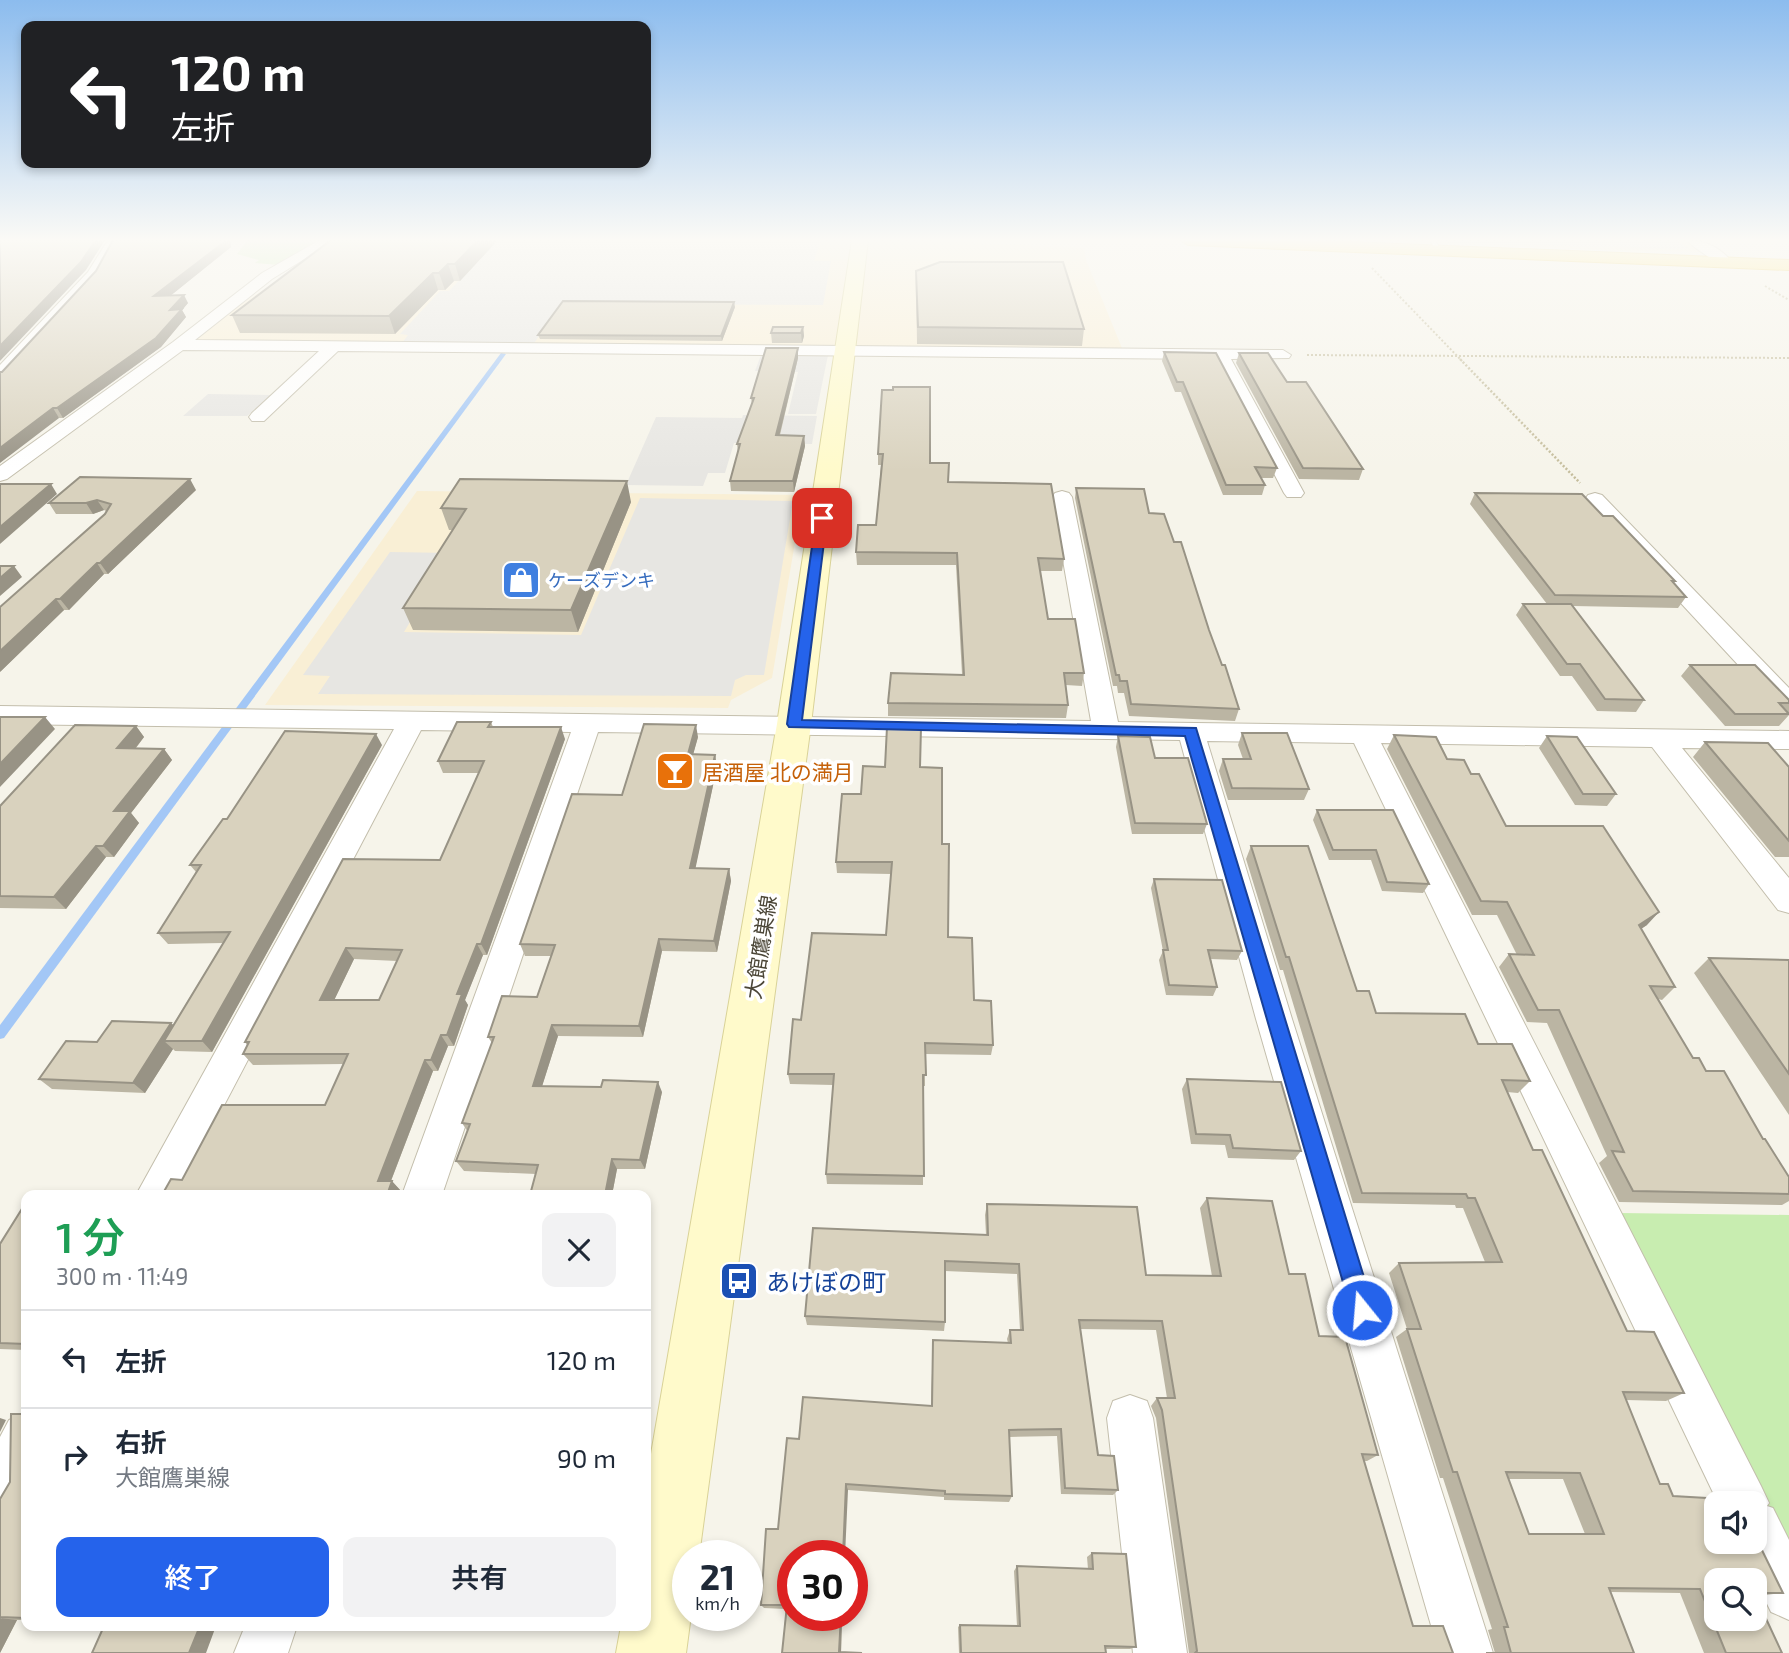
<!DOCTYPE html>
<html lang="ja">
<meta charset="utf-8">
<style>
body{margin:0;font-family:"Exo 2","Noto Sans JP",sans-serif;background:#f2f2f3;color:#1f2937;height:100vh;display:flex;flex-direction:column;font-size:26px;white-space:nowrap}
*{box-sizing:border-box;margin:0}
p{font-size:23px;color:#747a83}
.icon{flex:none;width:38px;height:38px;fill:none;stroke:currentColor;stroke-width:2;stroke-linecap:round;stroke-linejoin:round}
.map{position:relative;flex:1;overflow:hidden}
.drawer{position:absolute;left:21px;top:1190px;width:630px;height:441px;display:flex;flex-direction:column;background:#fff;border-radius:14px;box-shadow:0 4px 10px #0003}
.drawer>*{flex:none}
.top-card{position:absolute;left:21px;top:21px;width:630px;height:147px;border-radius:14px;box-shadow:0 4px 10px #0003;background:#202124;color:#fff;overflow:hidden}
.controls{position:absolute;left:1704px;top:1491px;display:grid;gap:14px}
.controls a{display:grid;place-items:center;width:63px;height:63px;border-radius:14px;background:#fff;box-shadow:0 4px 10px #0003;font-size:35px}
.speed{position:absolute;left:672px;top:1540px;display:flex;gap:14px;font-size:35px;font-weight:700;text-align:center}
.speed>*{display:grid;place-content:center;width:91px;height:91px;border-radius:50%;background:#fff;box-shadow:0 4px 10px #0003;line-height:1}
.speed small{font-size:18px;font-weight:400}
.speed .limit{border:10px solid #d22;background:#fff;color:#111}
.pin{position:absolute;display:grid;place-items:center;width:60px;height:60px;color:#fff;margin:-30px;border-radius:14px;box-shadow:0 4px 10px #0006}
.me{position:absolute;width:77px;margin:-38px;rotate:343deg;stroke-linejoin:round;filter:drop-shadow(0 0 5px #0008)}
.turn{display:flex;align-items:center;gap:24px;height:147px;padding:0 35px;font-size:32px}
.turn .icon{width:91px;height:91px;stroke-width:2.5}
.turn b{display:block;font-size:49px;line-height:60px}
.round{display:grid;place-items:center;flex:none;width:74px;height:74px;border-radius:14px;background:#f2f2f3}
.overview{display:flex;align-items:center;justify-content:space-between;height:119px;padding:0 35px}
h1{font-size:42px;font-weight:600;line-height:52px;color:#1e9e55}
.button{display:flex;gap:14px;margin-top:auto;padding:14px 35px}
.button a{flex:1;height:80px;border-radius:14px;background:#2563eb;color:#fff;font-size:28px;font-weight:600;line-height:80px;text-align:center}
.button a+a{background:#f2f2f3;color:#1f2937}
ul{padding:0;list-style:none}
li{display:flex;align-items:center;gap:21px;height:98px;padding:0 35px;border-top:2px solid #e0e1e3}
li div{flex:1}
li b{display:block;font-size:26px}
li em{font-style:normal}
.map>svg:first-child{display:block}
.commercial{fill:#f9efd5}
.green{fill:#c8edb0}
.parking{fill:#e7e6e2}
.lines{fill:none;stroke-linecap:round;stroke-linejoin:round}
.stream{fill:#a3c7f6;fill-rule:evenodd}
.lane-casing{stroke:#c3beac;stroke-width:2}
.street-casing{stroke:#c3beac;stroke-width:2}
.secondary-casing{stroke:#d9d297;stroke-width:2}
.highway-casing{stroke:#e9c231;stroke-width:2}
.path-far1{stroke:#c5bd9c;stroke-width:2;stroke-dasharray:2 2;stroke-linecap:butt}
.path{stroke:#c5bd9c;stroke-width:2.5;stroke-dasharray:2 2;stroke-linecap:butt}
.lane{fill:#fff;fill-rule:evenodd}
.street{fill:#fff;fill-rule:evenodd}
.secondary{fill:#fffacb;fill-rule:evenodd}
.highway{fill:#ffe56c;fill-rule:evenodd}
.wall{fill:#bbb5a3;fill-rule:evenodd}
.shaded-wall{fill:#989385}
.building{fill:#d9d2be;stroke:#989385;stroke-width:2;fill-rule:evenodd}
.route{fill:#2563eb;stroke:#184099;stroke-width:2}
.labels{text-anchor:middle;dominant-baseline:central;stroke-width:7;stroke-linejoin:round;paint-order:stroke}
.far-shop-label{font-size:18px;fill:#366cbe;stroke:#fff;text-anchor:start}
.food-label{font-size:21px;fill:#c56008;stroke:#fff;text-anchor:start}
.street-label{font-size:21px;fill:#4b4637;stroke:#fff}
.near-transit-label{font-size:24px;fill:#164399;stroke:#fff;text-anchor:start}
</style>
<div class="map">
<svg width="1789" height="1653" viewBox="0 0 1789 1653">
<rect width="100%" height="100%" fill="#f6f4ea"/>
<path class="commercial" d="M339,240h577l168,8 2,12 38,93 -945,-8z
M1353,240h333l21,12 -81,-1z
M417,491l386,4 -31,183 -41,22 -3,8 -463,-3z"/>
<path class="green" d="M248,240h74l-43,25 -24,-2 4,-3 -22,-6z
M1619,1213l170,2v342z"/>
<path class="parking" d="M498,240l322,2 -6,19h17l-8,44 -263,-1 -27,41 -131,-2 6,-8 -8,-1 40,-43h9z
M1444,240h231l16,9 -243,-6z
M761,355h67l-12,59h-28l10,-42 -43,-1z
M208,394l63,1 -24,21h-64z
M743,415l74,1 -5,28 -78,-1 -9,30h-17l-5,13 -77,-1 30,-68 86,1z
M640,498l153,3 -29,174h-18l-11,5 -4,16 -413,-2 12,-18 -27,-1 87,-123 62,1 -48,79 177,3z"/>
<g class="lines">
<path class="stream" d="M501,353l5,1 -502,684 -4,1v-14z"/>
<defs>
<path id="lane" d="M1429,240h6l7,12h-4z"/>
<path id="street" d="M108,240h12l-21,37 -93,102 -6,1v-15l88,-93z
M320,240h15l-63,39 -77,61 1088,10 8,5 -2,3 -58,1 73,134 -3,4h-14l-3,-4 -69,-134 -877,-8 -74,70h-12l-3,-4 3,-4 67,-62 -136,-1 -176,129 -7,2v-15l173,-124 89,-69z
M1686,240c19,0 35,8 47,23l-7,4c-8,-3 -34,-21 -40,-27z
M1062,491l7,2 3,4 46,225 671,9v18l-107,-1 107,130v35l-11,-3 -126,-163 -271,-4 380,743 8,17 -2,3 6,2 16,32v80l-18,-8 -34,-70h18v-39h-37l-364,-760 -147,-2 85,278 201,634h-54l-183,-634 -76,-279 -582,-8 -156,463h-40l169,-463 -150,-2 -244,465h-41l258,-466 -394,-5v-18l1091,15 -39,-224 3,-4z
M1595,493l7,2 187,193v24l-9,-2 -192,-207 -3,-4 3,-4z
M1130,1395l17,6 6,17 34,235h-54l-26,-235 6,-17z
M26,1413v73l-9,17 -17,7v-73l9,-17z
M245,1626h52l-9,27h-54z"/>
<path id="secondary" d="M852,240h16l-57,484 -112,832h-11v59h3l-5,38h-70l5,-27h25v-143l131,-759z"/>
<path id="highway" d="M1180,240h123l486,20v10l-601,-25z"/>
</defs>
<use href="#lane" class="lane-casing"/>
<use href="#street" class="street-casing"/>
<use href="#secondary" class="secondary-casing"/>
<use href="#highway" class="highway-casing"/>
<path class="path-far1" d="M1372,268l90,93
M1765,286l24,14
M1307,355l482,3"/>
<path class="path" d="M1460,359l120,124"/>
<use href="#lane" class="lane"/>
<use href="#street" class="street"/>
<use href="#secondary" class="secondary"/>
<use href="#highway" class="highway"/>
</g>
<path class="wall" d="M113,240h117l1,7 -61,49 18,7 -6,7 4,7 -25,30 -98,71h-4l-57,-46 94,-101z
M498,240l-38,41h-6l-9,9h-7l-43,44 -155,-1 -8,-18z
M916,271l168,58 -2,17 -165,-2z
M735,307l-13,34 -182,-2 -2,-4z
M803,327l1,9 -2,7h-30l-1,-10z
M798,348v10l-18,77 24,1 1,10 -11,46 -63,-1 -1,-10 8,-28 -1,-9 15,-40 -1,-6z
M1164,352l113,116 -4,10h-12l4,7 -3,10h-39l-42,-103h-6l-13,-31z
M1239,353l48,29 76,87 -4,11 -60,-1 -63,-116z
M882,390l48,73 18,19 116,77 -2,12h-22l8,48 36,54 -2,13 -16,-1 2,20 -2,13 -178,-2v-13l74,-29 -6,-109h-99l-1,-13 20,-27 5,-60h-3v-11z
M1076,488l73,25 60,117 30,79 -4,12 -106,-5 -5,-23h-6l-1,-7h-4l-38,-188z
M196,490l-88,84h-4l-35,36h-5l-64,62 106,-161 -2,-1 -11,4h-37l-7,-11z
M1475,493l128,23 72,65 -1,2 12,14 -8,11 -105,-2 71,94 -8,12 -39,-1 -25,-35h-12l-44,-61 7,-11h24l-77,-100z
M631,502l-53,130 -165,-2 -10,-22 50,-78h-4l-8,-22z
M1690,665l99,35v15l-10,11h-54l-44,-50z
M491,722l2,5 72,12 -78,216h-4l-18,45 3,5 -14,41h-6l-10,25h-5l-42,110 10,10 -219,-11 143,-75 19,-41 -91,1 -10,-11 4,-9 -2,-3 195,-182 39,-87h-36l-5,-12zM354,959l43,2 -18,39h-45z
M136,726l8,11 -8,11 28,1 8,11 -41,53 8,10 -25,34h-8l-40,52 -66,-1v-102z
M1242,733l67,56 -5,11h-76l-9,-29 4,-12h20l-5,-14z
M1394,735l53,24 24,15 35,52 141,99 -6,4 34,58 -13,13 -4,-1 35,59 13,13 57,68 26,38v24l-7,4 -163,-3 -20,-39 8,-7 -60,-133 -20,-1 -28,-55 10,-13 8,1 -20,-40h-25l-85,-166z
M1118,736l37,22 52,66 -4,10h-71l-16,-87z
M1547,736l69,58 -9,12 -32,-1 -36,-57z
M698,737l-5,17 22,1 2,12 -22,101 34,1 2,12 -14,71 -55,-1 -19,86 -85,-1 -16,50 120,6 -17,77h-28l-5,26h-82l6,-21 -72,-3 -8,-10 12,-29 -6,-9 30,-80 -4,-6 49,-40 14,-41h-26l-5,-12 102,-149z
M1705,742l84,25v90h-14l-82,-100z
M382,745l-170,307 -37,-1 -2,-2 -28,44 -93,-4 -13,-10 58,-37 74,-19 2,2 50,-82 -55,1 -10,-11 38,-61 -6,-7 37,-46z
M920,767l22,77 6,93 45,108 -2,10 -66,-1v32h-2v99l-96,-1 -1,-10 7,-89 -43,-1 -2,-10 13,-54 85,-85 5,-61 -54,-1 -1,-11 25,-68z
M1317,810l112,74 -6,9 -41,-2 -11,-31h-42l-16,-40z
M1251,846l106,145 19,22 102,31 52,37 -12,12 -11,-1 26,58 94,181 57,62 -18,8 -40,-1 34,84 13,12 83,42 27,55 -27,3 26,57h-78l-24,-60 -69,-1 23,61h-139l-7,-23 4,-1 -49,-151h-3l-44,-141 11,-8 -18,-56 10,-10 86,-1 -22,-54h-7l-1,-3 -102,-2 -70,-233h-3l-34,-111zM1508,1479h55l22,55h-56zM1755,1580v39h-38z
M1154,879l88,72 -5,9 -26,-1 6,28 -4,9 -47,-1 -7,-35 4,-9 -12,-63z
M1709,958l80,2v155l-95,-142z
M1187,1079l114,72 -7,9 -66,-2 -3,-13 -34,-1 -9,-55z
M1207,1198l82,76 89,181 -11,6h-3l49,165 40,27h-264l-33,-235 -5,-12 6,-8h10l-11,-68 -76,-1 18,126 20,35 -5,5 -52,-1 -4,-58 -48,1 3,59 -3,6 -65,-2v-3l-96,-7 -55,125h49l-1,37 -59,1 4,-44 -22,-1 -3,-3 38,-166 132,-33 2,-66 75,3 -1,-4 3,-9h10l-3,-56 -72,-3v51l-1,9 -137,-6 -2,-9 181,-81 -1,-20 2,-11 159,71 66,1 -12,-68z
M26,1204v146l-26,-1v-105z
M26,1414v206h-9l-17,33 10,-171z
M1092,1553l44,94 -6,2h-25l1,4h-147l-1,-26 2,-2 57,1 -3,-55 3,-5 71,3 -1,-12z
M325,1626h79l-1,2z"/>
<path class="shaded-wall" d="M96,240h9l-19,30 -86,91v-15z
M227,240h3l1,7 -72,58 -5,-9z
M478,240h20l-38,41 -5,-17z
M448,264l6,17 -9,9 -6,-17z
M433,273l5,17 -43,44 -6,-18z
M184,295l4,8 -6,7 4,7 -25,30 -98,71 -6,-10 113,-98z
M734,302l1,5 -13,34 -1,-5z
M803,327l1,9 -2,7 -1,-10z
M798,348v10l-21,87 -1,-10z
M53,408l6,10 -59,45v-15z
M804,436l1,10 -11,46 -1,-11z
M190,479l6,11 -88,84 -8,-11z
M627,481l4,21 -53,130 -7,-22z
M51,484l6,10 -57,50v-17z
M97,500l7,10 -11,4 -7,-11z
M97,563l7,11 -35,36 -9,-11z
M14,566l8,11 -22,19v-18z
M56,599l8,11 -64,62v-21z
M45,717l10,12 -55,58v-23z
M696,725l2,12 -8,29 -2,-12z
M136,726l8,11 -17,22 -10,-11z
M561,727l4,12 -78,216 -6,-11z
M376,734l6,11 -170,307 -10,-11z
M164,749l8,11 -41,53 8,10 -25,34 -11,-11 11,-35z
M715,755l2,12 -24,113 -3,-12z
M96,846l10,11 -40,52 -12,-12z
M729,869l2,12 -14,71 -3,-11z
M1659,912l-12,13 -20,13 12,-13z
M659,939l3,12 -19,86 -4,-11z
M477,944l6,11 -18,45 3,5 -14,41 -7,-11 10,-41z
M346,948l8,11 -25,52 -9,-11z
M171,1023l11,10 -18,8 9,8 -28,44 -12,-10z
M552,1025l6,11 -19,60 -6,-10z
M441,1035l7,11 -10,25 -7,-11z
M425,1060l8,11 -46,120 -9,-10z
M658,1082l4,10 -17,77 -5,-9z
M612,1159l5,10 -5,26h-7z
M392,1181l9,10 -2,4h-12z
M0,1418l6,2 -6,12z
M846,1484l2,6 -3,66h-2z
M841,1615h1l-1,38 -2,-1z
M0,1618l17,2 -17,33z
M200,1626h16l-10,27h-17z"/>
<path class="building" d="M0,240h96l-15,22 -81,84z
M113,240h114l-73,56 30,-1 -14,15 12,-1 -26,29 -99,70h-4l-53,40v-76h2l94,-101z
M331,240h147l-23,24h-7l-9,9h-6l-44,43 -157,-1z
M940,262h123l21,67 -166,-2 -2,-56z
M563,301l171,1 -13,34 -183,-1z
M773,327h30l-2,6h-30z
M766,348h32l-22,87 28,1 -11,45h-63l10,-37h-3l17,-46h-3z
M1164,352l52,1 61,115 -22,-1 10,18h-39l-43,-103h-6z
M1239,353h29l19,29h19l57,87 -60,-1z
M893,387h37v76h19l-1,19 103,2 13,75 -26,-1 10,61h27l9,54h-20l4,32 -180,-2 3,-30 73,2 -7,-122 -101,-1 2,-27h18l7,-71h-5l4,-64h11z
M80,477l110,2 -90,84h-3l-37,36h-4l-56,52v-44l105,-93 6,-10 -14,-4 -11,3h-37z
M460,479l167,2 -56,129 -168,-2 63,-99 -25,-1z
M0,484h51l-51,43z
M1076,488l68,1 5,24 15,1 10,28h7l28,88 13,35h3l14,44 -108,-5 -4,-23h-7l-1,-6h-3z
M1475,493l107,1 21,22h10l62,65h-3l14,16 -131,-2z
M0,566h14l-14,12z
M1523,604h48l73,96 -39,-1 -25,-35h-13z
M1690,665h65l34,35v3h-10l10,11h-54z
M0,717h45l-45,47z
M457,722h34l-3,5h73l-80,217h-4l-20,50h5l-15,41h-6l-10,25h-6l-47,121h14l-5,14h-225l9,-16 11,1 40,-75h103l23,-51h-105l6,-12h-4l98,-183 97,1 44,-99h-46zM346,948l56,2 -23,50h-59z
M644,724l52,1 -8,29 27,1 -25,113 39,1 -15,72 -55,-2 -20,87 -87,-1 -19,61 68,1 2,-7 55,2 -18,78 -28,-1 -7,36h-75l8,-30 -82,-4 14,-37 -8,-1 32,-86h-6l14,-41 35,1 18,-52 -35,-1 52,-150 50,1z
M75,725l61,1 -19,22 47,1 -50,62h16l-27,35h-7l-42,51 -54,-1v-90z
M887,727h34l-1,40 22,1v76h7l-1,93 24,1 2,62 17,1 2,44 -68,-2 1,32h-3l1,101 -98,-2 8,-100h-46l5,-55 8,1 11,-87 74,2 6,-73h-56l6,-68h19l2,-28 22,1z
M285,731l91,3 -174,307h-38l66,-109 -72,1 43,-68h-11l33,-46h4z
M1242,733h45l22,56 -77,-1 -9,-29h28z
M1394,735l42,2 11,22 17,1 7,14h8l27,52h97l56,86 -20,13 36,62 -25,-1 43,72h6l7,13h18l39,68h2l24,38v17l-156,-3 -21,-40 12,1 -65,-142h-21l-29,-56 25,1 -27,-53 -26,-1z
M1118,736l32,1 5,21h33l19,66 -72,-1z
M1547,736l30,1 39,57h-33z
M1705,742l63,1 21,24v74z
M1317,810h76l36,74 -42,-2 -11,-32h-43z
M1251,846h57l49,145h12l7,22 89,1 13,30h34l18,37 -28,-1 31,70h9l85,181 27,1 30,61 -61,-1 37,92h8l5,12 68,4 2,3h-26v39h38v-12l3,5 -2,3 27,55h-28v-13h-38v39h38v-24l27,58h-56l-26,-64 -91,-1 25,65h-148h25l-7,-26h4l-51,-155h-4l-46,-143h14l-22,-66 103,-1 -27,-64h-7l-2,-4 -104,-1 -73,-236h-3zM1506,1472l74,1 24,61h-75z
M1154,879l68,1 20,71 -34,-1 9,37 -48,-2 -6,-35h5z
M1709,958l80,2v114z
M112,1021l59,2 -38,60 -94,-4 27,-38 31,1z
M1187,1079l94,3 20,69 -68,-3 -3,-13 -34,-1z
M1207,1198l65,3 17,73h16l14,62 26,1 33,118 -16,-1 51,172h30l10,27h-258l2,-2 -35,-241 -5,-12h18l-13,-77 -83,-1 19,135 16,1 4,34 -53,-2 -4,-59 -52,1 3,66 -67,-2v-3l-99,-7 -3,72h-50v59h48l-2,37 23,1h-80l5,-48h-26l5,-76h12l9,-91 12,1 4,-42 129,9 1,-66 78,3 -1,-13h13l-4,-66 -74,-3v61l-140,-6 8,-88 175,7 -1,-31 150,3 9,68 75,1z
M25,1204l1,140 -26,-1v-99z
M11,1414h15v204l-26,-1v-118l10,-17z
M1092,1553l34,1 10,93 -31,-1 1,7h-145l-1,-28 60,1 -3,-60 76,3z
M104,1626h96l-11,27h-97z"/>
<linearGradient id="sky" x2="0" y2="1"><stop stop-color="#8cbcee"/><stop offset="0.51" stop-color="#fbfaf6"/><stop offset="1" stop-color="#fbfaf6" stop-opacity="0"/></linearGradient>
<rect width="1789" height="471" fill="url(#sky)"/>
<path class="route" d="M822,515l5,3 -25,202 394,8 178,582 -3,8 -9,3 -8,-3 -3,-8 -166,-574 -396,-9 -2,-3 29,-206z"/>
<defs>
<symbol id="shop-square" viewBox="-11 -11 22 22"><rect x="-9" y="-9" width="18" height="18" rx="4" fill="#3f7fe0" stroke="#fff"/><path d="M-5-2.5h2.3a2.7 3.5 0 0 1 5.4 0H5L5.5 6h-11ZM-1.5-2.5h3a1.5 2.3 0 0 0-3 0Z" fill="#fff"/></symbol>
<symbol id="bar-square" viewBox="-11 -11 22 22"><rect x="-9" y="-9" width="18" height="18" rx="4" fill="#e8710a" stroke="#fff"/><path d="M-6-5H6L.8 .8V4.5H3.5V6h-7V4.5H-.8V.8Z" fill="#fff"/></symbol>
<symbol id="bus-square" viewBox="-11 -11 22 22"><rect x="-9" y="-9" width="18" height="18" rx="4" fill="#1a4fb4" stroke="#fff"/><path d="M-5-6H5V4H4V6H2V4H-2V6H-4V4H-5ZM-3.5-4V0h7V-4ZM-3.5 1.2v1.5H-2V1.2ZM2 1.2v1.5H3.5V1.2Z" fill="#fff"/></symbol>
</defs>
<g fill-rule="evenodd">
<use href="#shop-square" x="499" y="558" width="44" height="44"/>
<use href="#bar-square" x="653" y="749" width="44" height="44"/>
<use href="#bus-square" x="717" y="1259" width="44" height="44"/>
</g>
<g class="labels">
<g class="far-shop-label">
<text x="548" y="580">ケーズデンキ</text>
</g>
<g class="food-label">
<text x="702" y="771">居酒屋 北の満月</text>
</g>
<g class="street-label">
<text transform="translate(760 947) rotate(-81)">大館鷹巣線</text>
</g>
<g class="near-transit-label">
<text x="766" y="1281">あけぼの町</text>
</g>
</g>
</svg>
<div class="controls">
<a><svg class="icon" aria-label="sound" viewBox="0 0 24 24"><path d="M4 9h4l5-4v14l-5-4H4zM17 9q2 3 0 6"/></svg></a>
<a><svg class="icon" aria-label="search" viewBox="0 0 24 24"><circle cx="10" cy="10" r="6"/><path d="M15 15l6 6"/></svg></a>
</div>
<div class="speed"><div>21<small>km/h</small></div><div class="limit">30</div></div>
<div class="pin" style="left:822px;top:518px;background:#d93025"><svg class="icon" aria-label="arrive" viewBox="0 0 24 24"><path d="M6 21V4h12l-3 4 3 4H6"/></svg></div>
<svg class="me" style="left:1362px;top:1310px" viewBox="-20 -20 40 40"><circle r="17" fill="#2563eb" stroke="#fff" stroke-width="3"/><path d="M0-11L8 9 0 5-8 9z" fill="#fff"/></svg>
<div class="top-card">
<div class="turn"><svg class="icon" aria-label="left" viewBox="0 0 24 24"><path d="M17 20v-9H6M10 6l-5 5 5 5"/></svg><div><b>120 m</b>左折</div></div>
</div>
<section class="drawer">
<div class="overview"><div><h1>1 分</h1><p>300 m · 11:49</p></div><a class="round"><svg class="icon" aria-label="close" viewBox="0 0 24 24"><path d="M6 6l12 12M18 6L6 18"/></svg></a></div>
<ul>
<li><svg class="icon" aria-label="left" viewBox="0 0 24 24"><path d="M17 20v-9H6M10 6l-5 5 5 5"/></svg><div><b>左折</b></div><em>120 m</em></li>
<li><svg class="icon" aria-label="right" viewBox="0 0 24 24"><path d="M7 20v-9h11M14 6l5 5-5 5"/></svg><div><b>右折</b><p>大館鷹巣線</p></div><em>90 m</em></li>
</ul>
<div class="button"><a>終了</a><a>共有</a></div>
</section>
</div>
